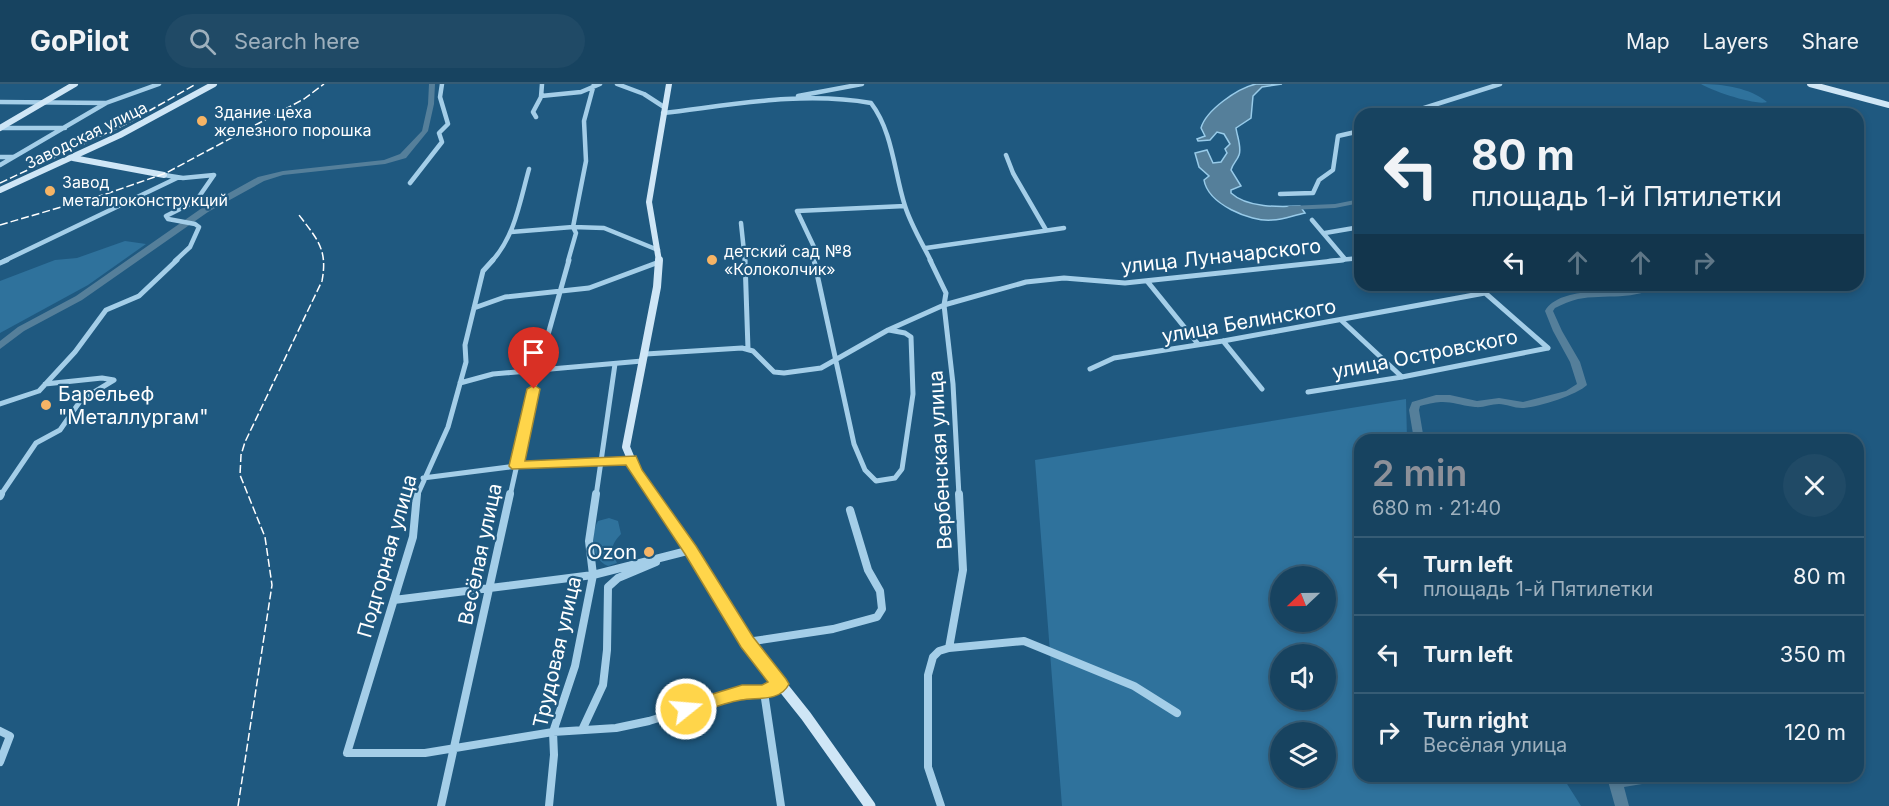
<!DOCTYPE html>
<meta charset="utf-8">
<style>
body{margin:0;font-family:Inter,sans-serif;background:#204a66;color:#f1f3f6;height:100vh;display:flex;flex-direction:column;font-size:22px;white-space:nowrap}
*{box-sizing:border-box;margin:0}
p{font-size:20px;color:#9eb0bd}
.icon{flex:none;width:33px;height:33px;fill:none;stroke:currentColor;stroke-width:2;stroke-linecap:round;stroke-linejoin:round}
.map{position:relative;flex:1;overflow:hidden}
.drawer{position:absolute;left:1354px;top:350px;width:510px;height:348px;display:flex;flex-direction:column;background:#174360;border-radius:18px;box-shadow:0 3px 9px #0003,0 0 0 2px #365c75}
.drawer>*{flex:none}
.banner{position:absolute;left:1354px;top:24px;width:510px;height:183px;border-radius:18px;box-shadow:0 3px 9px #0003,0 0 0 2px #365c75;background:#174360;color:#f1f3f6;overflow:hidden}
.needle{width:39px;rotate:248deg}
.tools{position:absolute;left:1270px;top:482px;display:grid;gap:12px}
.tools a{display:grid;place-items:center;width:66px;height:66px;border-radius:50%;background:#174360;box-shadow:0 3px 9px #0003,0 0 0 2px #365c75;font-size:30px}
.pin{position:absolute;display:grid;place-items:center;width:51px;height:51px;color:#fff;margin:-62px -26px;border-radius:50% 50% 50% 0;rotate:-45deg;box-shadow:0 0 6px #0007}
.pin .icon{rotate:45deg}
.me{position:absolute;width:66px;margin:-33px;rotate:73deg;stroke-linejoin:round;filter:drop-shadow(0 0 4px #0008)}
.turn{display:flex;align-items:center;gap:21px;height:126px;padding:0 18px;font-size:27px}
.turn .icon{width:78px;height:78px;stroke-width:2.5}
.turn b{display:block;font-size:42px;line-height:51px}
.lanes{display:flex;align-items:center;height:57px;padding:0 18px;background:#0003;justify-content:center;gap:30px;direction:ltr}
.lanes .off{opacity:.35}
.round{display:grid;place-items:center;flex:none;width:63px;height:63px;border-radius:32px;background:#204a66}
.head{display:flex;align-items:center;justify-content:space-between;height:102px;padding:0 18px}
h1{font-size:36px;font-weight:600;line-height:45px;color:#8c9099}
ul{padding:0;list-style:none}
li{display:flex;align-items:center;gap:18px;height:78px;padding:0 18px;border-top:2px solid #365c75}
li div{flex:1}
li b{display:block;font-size:22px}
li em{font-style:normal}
header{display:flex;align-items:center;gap:36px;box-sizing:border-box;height:84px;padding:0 30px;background:#174360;border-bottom:2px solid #365c75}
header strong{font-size:28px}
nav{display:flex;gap:33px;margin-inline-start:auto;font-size:21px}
.search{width:420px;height:54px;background:#204a66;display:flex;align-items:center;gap:15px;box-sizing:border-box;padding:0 21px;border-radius:33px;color:#9eb0bd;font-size:22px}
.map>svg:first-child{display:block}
.green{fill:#2f729c;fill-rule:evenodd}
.water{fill:#557f9a;stroke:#98cbe9;stroke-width:1.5}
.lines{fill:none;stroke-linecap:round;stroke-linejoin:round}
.river{fill:#557f9a;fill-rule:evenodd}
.street-far2{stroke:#a4cee8;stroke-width:4.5}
.street-far1{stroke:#a4cee8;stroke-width:5}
.street{stroke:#a4cee8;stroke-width:8}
.secondary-far2{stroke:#cfe6f6;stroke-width:6}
.secondary-far1{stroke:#cfe6f6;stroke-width:8}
.secondary{stroke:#cfe6f6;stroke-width:11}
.rail{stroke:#fff;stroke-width:1.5;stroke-dasharray:8 3;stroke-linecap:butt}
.route{fill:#ffd54a;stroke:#a68a30;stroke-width:1.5}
.poi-dot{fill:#f6b465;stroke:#1f5980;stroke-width:2}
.labels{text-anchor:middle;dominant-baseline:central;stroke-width:4.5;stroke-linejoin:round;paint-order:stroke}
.far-poi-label{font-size:16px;fill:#fff;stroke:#1f5980;text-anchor:start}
.far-street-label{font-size:16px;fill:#fff;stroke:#1f5980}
.street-label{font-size:20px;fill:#fff;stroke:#1f5980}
.poi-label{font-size:20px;fill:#fff;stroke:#1f5980;text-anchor:start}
</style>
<header>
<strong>GoPilot</strong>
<div class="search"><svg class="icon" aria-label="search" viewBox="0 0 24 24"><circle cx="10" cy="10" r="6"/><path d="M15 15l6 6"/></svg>Search here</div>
<nav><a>Map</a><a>Layers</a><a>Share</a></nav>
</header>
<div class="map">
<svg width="1889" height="722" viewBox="0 0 1889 722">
<rect width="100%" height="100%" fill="#1f5980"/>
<path class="green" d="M1701,0c21,0 50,4 66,18 -10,4 -55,-11 -66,-18z
M125,157l21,3 -58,41 -88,48v-52l55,-21 22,-2z
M1406,315l1,40 -47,1v336h202l19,30h-519l-27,-346zM1281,492h45v45h-45zM1281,570h45v45h-45zM1281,648h45v45h-45z
M609,434l9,3 3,13c-10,11 -11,15 -4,29l-9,3c-17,-7 -18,-31 -10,-45z"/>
<path class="water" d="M1256,0h26l-20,3 -9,9 -2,22 -15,10c1,8 6,20 3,27 -2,6 -6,8 -8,15l10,16 -10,4v3c16,15 48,14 69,13l5,7c-11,2 -21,7 -33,7 -22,2 -64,-16 -68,-40l5,-4 -10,-9 -4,-14 12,-3 6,13 8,-1 6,-9 -2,-4 5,-5 -6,-10 -7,-2 -7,8 -12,1 -1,-2 8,-3 -4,-8c5,-18 37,-40 55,-44z"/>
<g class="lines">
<path class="river" d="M429,0h6l-1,20 -6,27 -22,27 -21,6 -102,11 -19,6 -56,31 -126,88 -58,31 -24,18v-8l18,-14 58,-31 126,-88 56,-31 25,-6 101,-11 16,-6 22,-23 6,-27z
M1360,115v4l-25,5 -46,2 -4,-2 4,-2 46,-2z
M1647,201h12c-22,16 -55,9 -81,14 -8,2 -15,5 -23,9l-2,3 9,20 18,31 7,23c-10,10 -51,23 -65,23 -8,0 -16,-4 -23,-4 -8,0 -16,4 -24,3 -25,-3 -27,-9 -55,-1l-1,4 5,30h-10l-5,-30 3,-8 24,-7h14l27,6 22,-3 24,4 43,-11 11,-7 -7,-22 -17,-31 -8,-20c16,-27 74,-16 102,-26z
M1610,692h43l-2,5 -9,3 -18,3 5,19h-14l-7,-25z"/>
<path class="street-far2" d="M617,0l27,10 20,13
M541,12l40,-4 19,-8
M798,12l64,-12
M0,18l106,1
M663,29c69,-8 139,-22 208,-10 22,29 23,69 34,103 6,19 17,37 26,55
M1397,30l24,-5 79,-25
M536,33l-3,-5 8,-15 1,-13
M0,44h65
M1006,71l7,18 33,57
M0,73h13
M0,81l106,-62 53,-19
M164,91l19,3 31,-3
M410,99l32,-41 -3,-9 9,-9 -8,-27 2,-13
M1280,110l33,-1 6,-13 14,-10 5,-34 22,-5
M1312,136l33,39
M741,139l4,38
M511,148l62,-5 31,1 54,22
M1325,149l35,-6
M926,164l138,-20
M4,177l173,-83
M175,177l15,-14 9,-20 -4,-3 -27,-5 -2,-3 30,-15 18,-26
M492,177c23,-25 28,-60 37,-92
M568,177l8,-28 -3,-6 13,-66 -2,-40 10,-37
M814,177v-14l-17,-36 108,-5
M1329,177l31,-3"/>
<path class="street-far1" d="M745,176l3,89
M814,176l40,184 11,26 11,11 19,-3 7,-9 11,-75 -2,-57 -6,-4 -16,-3
M930,176l16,33 -2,12 9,79 6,112
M0,179l7,-3
M1147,197l51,63
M1476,201l72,63
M474,224l31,-11 84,-9 70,-26
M1341,236l61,57
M1223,257l39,48
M646,270l96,-6 11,3 21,21 10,1 37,-5 67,-38 56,-25 82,-23 38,-4 61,5 218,-23
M1090,285l24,-11 109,-17 262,-48
M460,299l33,-9 149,-13
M1308,308l94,-15 146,-29
M0,320l39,-13 36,-39 31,-42 33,-14 38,-36
M423,394l94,-12 114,-6
M0,412l36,-53 24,-13 21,-30 33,-20 -12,-2 -57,6
M417,412l31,-69 18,-65 -1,-17 18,-74 10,-11
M510,412l28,-126 31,-110
M596,412l19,-132"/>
<path class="street" d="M417,410l-4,43 -66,216h78l128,-21 63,-4 33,-7 93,-29h22l16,-8
M0,412l1,-2
M394,516l199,-25 98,-25
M747,558l86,-13 44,-12 5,-8 -2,-18 -12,-21 -18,-60
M949,564l75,-7 110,45 43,27
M764,608l17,114
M582,646l21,-45 4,-35 1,-63 10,-9 38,-16
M0,647l10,5 -10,26
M441,722l69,-312
M549,722l5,-51 -1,-23 22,-66 18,-91 -4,-34 7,-47
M941,722l-13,-39v-92l5,-18 6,-6 10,-3 14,-78 -4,-76"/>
<path class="secondary-far2" d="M1810,0l79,21
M0,44l75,-44
M73,74l91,17
M0,106l120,-55 94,-51
M659,177l-10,-59 20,-118"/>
<path class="secondary-far1" d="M653,412l-17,-25 -10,-24 31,-160 2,-27"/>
<path class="secondary" d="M652,410l39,56 56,92 59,74 64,90"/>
<path class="rail" d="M0,99l128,-60 68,-39
M0,141l109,-32 57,-20 138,-74 20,-15
M238,722l34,-221 -7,-48 -25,-62 1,-20 4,-13 77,-161c6,-32 -5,-42 -23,-66"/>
</g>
<path class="route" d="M534,301l6,4 -15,72 111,-5 6,14 54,76 57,91 33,42 3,5c-9,18 -31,13 -48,16 -18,3 -37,11 -55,17l-6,-2 -3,-6 3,-5 62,-19h20l6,-3 -27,-35 -56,-93 -59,-89 -114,4 -3,-3 18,-77z"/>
<g class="poi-dot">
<circle cx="202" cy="37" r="6"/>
<circle cx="50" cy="107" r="6"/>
<circle cx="712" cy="176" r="6"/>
<circle cx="46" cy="321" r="6"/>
<circle cx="649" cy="468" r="6"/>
</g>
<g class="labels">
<g class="far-poi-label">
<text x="214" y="28">Здание цеха<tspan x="214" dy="18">железного порошка</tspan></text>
<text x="62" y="98">Завод<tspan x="62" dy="18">металлоконструкций</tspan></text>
<text x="724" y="167">детский сад №8<tspan x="724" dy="18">«Колоколчик»</tspan></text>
</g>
<g class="far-street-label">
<text transform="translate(86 51) rotate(-26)">Заводская улица</text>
</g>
<g class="street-label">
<text transform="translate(1221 172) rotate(-6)">улица Луначарского</text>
<text transform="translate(1249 237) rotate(-10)">улица Белинского</text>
<text transform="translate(1425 270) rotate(-11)">улица Островского</text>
<text transform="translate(940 376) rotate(-93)">Вербенская улица</text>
<text transform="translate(480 470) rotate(-78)">Весёлая улица</text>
<text transform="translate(387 472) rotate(-74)">Подгорная улица</text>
<text transform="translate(557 568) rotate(-77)">Трудовая улица</text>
</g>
<g class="poi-label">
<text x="58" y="310">Барельеф<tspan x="58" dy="23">"Металлургам"</tspan></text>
<text x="637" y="468" text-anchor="end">Ozon</text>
</g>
</g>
</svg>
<div class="tools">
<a><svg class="needle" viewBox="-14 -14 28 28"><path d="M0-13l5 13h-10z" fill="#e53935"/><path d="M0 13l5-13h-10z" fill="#9eb0bd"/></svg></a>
<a><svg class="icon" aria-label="sound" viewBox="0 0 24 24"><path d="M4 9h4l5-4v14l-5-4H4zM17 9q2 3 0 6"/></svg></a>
<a><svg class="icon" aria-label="layers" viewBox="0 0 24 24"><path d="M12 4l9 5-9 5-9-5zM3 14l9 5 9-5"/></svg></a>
</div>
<div class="pin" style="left:534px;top:305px;background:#d93025"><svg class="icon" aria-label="arrive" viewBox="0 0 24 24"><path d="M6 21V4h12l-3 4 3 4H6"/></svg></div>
<svg class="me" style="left:686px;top:625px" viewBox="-20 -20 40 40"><circle r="17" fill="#ffd54a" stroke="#fff" stroke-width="3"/><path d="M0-11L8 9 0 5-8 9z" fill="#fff"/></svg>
<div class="banner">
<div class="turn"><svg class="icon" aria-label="left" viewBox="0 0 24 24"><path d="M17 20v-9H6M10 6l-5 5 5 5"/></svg><div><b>80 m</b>площадь 1-й Пятилетки</div></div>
<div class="lanes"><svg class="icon" aria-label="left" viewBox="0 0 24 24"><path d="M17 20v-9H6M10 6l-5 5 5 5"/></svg><svg class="icon off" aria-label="ahead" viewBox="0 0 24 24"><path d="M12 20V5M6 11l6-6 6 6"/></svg><svg class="icon off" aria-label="ahead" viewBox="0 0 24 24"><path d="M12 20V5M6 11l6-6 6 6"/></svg><svg class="icon off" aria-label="right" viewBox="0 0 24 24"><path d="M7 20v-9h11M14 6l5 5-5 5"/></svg></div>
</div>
<section class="drawer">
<div class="head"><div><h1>2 min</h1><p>680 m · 21:40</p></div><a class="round"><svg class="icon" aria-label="close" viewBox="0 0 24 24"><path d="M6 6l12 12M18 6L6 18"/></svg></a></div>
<ul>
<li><svg class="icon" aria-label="left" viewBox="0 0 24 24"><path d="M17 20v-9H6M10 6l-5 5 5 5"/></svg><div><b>Turn left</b><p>площадь 1-й Пятилетки</p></div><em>80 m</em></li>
<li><svg class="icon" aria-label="left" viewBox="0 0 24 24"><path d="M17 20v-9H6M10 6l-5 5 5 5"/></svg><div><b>Turn left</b></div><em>350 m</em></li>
<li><svg class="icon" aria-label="right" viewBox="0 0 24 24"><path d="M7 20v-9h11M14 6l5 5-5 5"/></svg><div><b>Turn right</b><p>Весёлая улица</p></div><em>120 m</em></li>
</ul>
</section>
</div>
